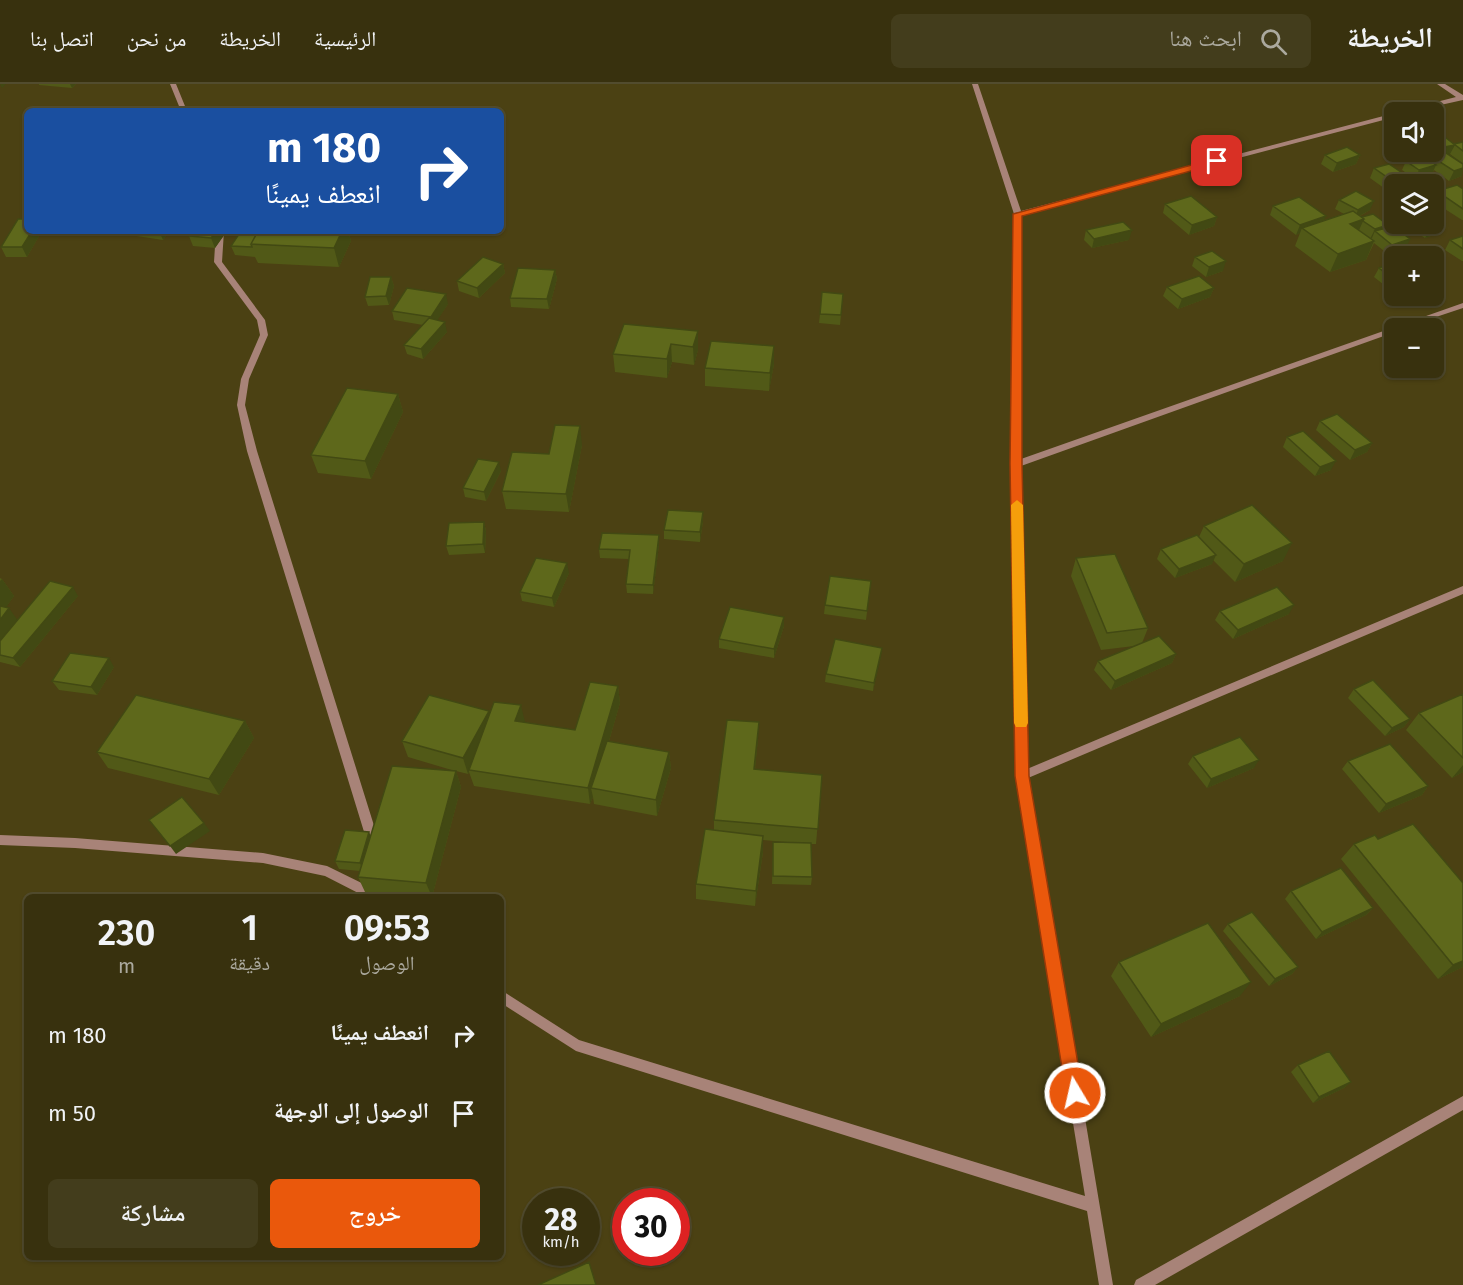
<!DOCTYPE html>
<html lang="ar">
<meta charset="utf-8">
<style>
body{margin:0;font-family:"Fira Sans","Noto Naskh Arabic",sans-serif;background:#433d1c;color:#f1f3f6;direction:rtl;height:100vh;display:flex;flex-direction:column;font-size:22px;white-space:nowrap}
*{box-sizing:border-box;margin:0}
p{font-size:20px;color:#aba99e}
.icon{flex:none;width:33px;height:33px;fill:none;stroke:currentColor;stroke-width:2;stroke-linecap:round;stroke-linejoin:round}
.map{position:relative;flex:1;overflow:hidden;direction:ltr}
.panel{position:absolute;left:24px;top:810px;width:480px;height:366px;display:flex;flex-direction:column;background:#38310e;border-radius:9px;box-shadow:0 2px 4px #0004,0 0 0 2px #524c2e;direction:rtl}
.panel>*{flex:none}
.guide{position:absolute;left:24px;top:24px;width:480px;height:126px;border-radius:9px;box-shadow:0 2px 4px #0004,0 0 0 2px #524c2e;direction:rtl;background:#1a4fa0;color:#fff;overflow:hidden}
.tools{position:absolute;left:1384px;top:18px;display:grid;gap:12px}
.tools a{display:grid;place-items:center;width:60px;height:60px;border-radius:9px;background:#38310e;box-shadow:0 2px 4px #0004,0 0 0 2px #524c2e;font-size:30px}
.speed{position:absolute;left:522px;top:1104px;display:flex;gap:12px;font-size:30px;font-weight:700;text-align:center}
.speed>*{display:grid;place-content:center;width:78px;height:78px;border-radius:50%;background:#38310e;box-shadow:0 2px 4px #0004,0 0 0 2px #524c2e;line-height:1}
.speed small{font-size:15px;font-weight:400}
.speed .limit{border:9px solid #d22;background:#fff;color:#111}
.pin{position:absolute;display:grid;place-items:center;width:51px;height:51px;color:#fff;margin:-26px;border-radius:12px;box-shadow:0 3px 9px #0006}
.me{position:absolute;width:66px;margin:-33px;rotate:351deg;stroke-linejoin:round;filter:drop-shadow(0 0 4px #0008)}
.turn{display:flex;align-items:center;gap:21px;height:126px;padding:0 24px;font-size:27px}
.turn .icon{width:78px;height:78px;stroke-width:2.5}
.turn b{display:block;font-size:42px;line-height:51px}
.eta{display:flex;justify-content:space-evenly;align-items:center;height:102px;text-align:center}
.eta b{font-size:36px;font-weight:600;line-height:42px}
.action{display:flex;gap:12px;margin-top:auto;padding:12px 24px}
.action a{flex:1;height:69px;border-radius:9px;background:#ea580c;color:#fff;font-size:24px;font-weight:600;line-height:69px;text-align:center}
.action a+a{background:#433d1c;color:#f1f3f6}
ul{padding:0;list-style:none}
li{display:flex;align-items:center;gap:18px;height:78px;padding:0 24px}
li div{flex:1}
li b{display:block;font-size:22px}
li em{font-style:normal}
header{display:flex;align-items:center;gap:36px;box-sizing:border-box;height:84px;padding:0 30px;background:#38310e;border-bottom:2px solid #524c2e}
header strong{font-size:28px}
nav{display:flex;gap:33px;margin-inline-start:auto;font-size:21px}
.search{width:420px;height:54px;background:#433d1c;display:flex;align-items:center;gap:15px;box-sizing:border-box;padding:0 21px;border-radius:9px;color:#aba99e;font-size:22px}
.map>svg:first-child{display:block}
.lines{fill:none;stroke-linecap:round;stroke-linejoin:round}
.minor{fill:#a88378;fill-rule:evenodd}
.wall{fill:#515917}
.shaded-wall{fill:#424913}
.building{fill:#5e681b;stroke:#424913;stroke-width:1.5}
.route{fill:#ea580c;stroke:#983908;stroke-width:1.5}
.slow{fill:#f59e0b}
</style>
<header>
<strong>الخريطة</strong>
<div class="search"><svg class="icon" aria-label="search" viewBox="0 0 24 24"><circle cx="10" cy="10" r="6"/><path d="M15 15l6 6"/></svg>ابحث هنا</div>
<nav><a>الرئيسية</a><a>الخريطة</a><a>من نحن</a><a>اتصل بنا</a></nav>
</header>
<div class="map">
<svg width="1463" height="1201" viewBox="0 0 1463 1201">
<rect width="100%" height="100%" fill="#4b4113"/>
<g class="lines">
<path class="minor" d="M170,0h6l11,27h-6z
M972,0h6l43,127 374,-98v4l-373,98 -1,244 442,-156v5l-60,20h-8v4l-374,134 6,303 436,-183v8l-435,184 85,507h-14l-12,-74 -511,-160 -75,-48v-13l78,50 506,156 -69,-420 -5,-312 3,-250z
M1437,0h8l18,11v5l-54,12h-9l1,-1 55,-14z
M216,147h8l-2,31 43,58 3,15 -19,44 -4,26 12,46 124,397 -2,4 -4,1 -4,-1 -2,-4 -122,-397 -10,-46 4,-26 19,-44 -3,-15 -43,-58z
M0,751l75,3 188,15 64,13 55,27 2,4h-18l-41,-21 -62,-13 -188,-15 -75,-3z
M1463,1012v14l-308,175h-21l2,-5z"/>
</g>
<path class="wall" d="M39,0h37l-4,4 -33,-3z
M1434,52l20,8 9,-2v22l-13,-10h-2l14,22 -13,5 -15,-11 -2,4 -17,5 -13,-9 4,-9 21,-2 2,-4 2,-1 -4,-2h7z
M1325,71h35l-4,9 -23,8 -12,-8z
M1374,84l43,15 -1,1h-21v12l-25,-18z
M1463,105v31h-1l-28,-18v-5l3,-6z
M1339,116l31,10 -10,6 2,1 26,8 -1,3 19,21 -18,5 -14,-11 -8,17 -36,12 -35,-26 5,-13 -4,2 -26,-20 3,-9 52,14 19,-6 -9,-5z
M1165,120l52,13 -3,9 -25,9 -26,-22z
M1394,120h1v14l-6,-4z
M1445,139l-5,10 -15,5 -21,-14z
M1086,146l43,10 -37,8 -8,-8z
M27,147h15l-15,26h-21l-5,-10z
M103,147h67l-7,9z
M227,147l-12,17 -22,-2 -4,-10z
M241,147h107l3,10 -12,26 -81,-4 -3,-6 -20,-2 -4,-9z
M1463,152v25h-1l-17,-11 5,-10z
M1195,173l28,14 -17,6 -14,-11z
M1395,178v24l-7,2 -14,-11 5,-9z
M503,180l2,9 -26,25 -20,-7 -2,-10z
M555,186l2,9 -8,30 -38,-2 -1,-9z
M391,193l3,9 -5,19 -21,1 -3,-9z
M1167,203l47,1 -4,9 -32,12 -15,-13z
M843,210l-3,31 -21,-2 1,-9z
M448,220l-11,16 10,12 -24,27 -16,-5 -3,-9 19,-20 -29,-5 -2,-9z
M698,247v19l-4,15 -22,-3 -5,16 -52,-6 -2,-18z
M774,262v18l-5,27 -64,-5v-18z
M398,310l5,18 -32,67 -53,-6 -7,-18z
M1320,337l52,22 -5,9 -17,8 -34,-30z
M1287,353l44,33 -16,6 -32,-29z
M582,361l-13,67 -63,-3 -4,-18z
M501,387l-15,30 -21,-4 -2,-9z
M703,428v9l-3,21 -36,-3v-9z
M484,438l2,9 -1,22 -36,2 -3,-9z
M1204,442l79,35 -48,21 -22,-22 -1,4 -37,14 -18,-19 4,-10 38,-12z
M659,460l-6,50 -26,-1 -1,-9 3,-25 -29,-1 -1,-9z
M1076,474l72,70 -6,15 34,11 -4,9 -61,27 -17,-20 4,-9 36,-15 -33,4 -30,-74z
M569,489l-15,34 -32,-6 -2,-9z
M0,494l2,1 12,17 -8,11 11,13 61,-24 -58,71 -20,-5z
M871,497l-5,39 -42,-6 1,-9z
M1220,527l69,3 -56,25 -18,-19z
M784,533v9l-10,32 -55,-10v-9z
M882,564l-9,43 -48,-9 1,-8z
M114,583l-17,28 -38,-5 -7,-9z
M618,602l2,17 -11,38 60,11 2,16 -14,48 -63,-12 -1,-7 -3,7 -116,-18 -5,-14 -1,2 -12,-3 5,16 -29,110 -67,-5 -7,-15 2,-6 -21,-2 -4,-8 36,-26 84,-64 -47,-14 -6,-16 87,-27 35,8 51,8z
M1354,605l56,30 -6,8 -19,9 -37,-38z
M1463,610v78l-11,6 -46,-48 13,-17z
M245,637l9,17 -35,57 -111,-27 -11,-16z
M758,655l-3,30 67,6 -6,69h-5l1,33 -1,8 -39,-1 1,-42 25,1 -35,-3v12l-8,54 -59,-7v-15l18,-54v-10z
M1193,672l61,12 -47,20 -19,-24z
M1348,677l80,25 -6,9 -43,18 -37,-44z
M1378,755l85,44v84l-25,12 -97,-120 13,-15z
M1291,807l82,17 -7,7 -50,24 -31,-40z
M1228,840l70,43 -6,7 -23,12 -46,-55z
M1119,878l121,34 -89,41 -40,-61z
M1298,981l53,17 -7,6 -31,15 -22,-31z"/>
<path class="shaded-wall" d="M0,0h6l-4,4z
M70,0h6l-4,4z
M1455,61l-5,9 -15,3 4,-9z
M1360,71l-4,9 -23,8 4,-9z
M1436,81l-4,9 -17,5 4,-9z
M1463,84l-1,8 -13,5 5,-10z
M1374,117l-4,9 -16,9 4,-9z
M1326,132l-4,10 -20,2 -2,5 -4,2 4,-10z
M1217,133l-3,9 -25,9 3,-10z
M1364,135l-8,18 -6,-13z
M1445,139l-5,10 -15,5 5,-9z
M1388,141l-4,10 -9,-4 -3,7 -2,1 5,-10z
M1132,146l-3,10 -37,8 2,-9z
M32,147h10l-15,26 -5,-10z
M159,147h11l-7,9z
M217,147h10l-12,17 -4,-10z
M342,147h6l3,10 -12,26 -5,-19z
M1410,155l-4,10 -18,5 4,-9z
M1374,157l-8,19 -36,12 8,-18z
M1226,177l-3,10 -17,6 3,-10z
M503,180l2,9 -26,25 -2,-10z
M555,186l2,9 -8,30 -2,-10z
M391,193l3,9 -5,19 -3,-9z
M1395,194v8l-7,2 5,-9z
M1214,204l-4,9 -32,12 4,-10z
M446,210l2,10 -15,23 -2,-10z
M445,238l2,10 -24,27 -2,-10z
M698,247v19l-4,15 -1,-18z
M671,260l1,18 -5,16v-19z
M774,262v18l-5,27 1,-18z
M398,310l5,18 -32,67 -6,-18z
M580,342l2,19 -13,67 -3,-18z
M1372,359l-5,9 -17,8 5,-10z
M1336,377l-5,9 -16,6 5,-9z
M499,378l2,9 -15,30 -2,-9z
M703,428v9l-3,21v-10z
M484,438l2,9 -1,22 -2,-9z
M659,451v9l-6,50v-9z
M1292,459l-9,18 -48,21 9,-18z
M1216,471l-4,9 -37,14 4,-9z
M567,479l2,10 -15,34 -2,-9z
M2,495l12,17 -14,20v-35z
M73,503l5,9 -58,71 -7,-9z
M1294,521l-5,9 -56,25 5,-9z
M9,524l12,17 -21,29v-34z
M784,533v9l-10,32v-9z
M882,564l-1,9 -8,34 1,-8z
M1176,570l-4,9 -61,27 4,-9z
M109,574l5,9 -17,28 -6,-8z
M618,602l2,17 -25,86 -4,-1 2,9 -3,7 -2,-16z
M521,621l4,17 -10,-1z
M489,627l4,17 -24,42v2l-1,2 -5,-16z
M1410,635l-6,8 -19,9 7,-8z
M245,637l9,17 -35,57 -10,-16z
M759,638l-1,17 -5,46 1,-16z
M669,668l2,16 -14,48 -1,-16z
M1259,676l-5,8 -47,20 4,-9z
M1463,681v7l-11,6z
M456,687l5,16 -29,110 -6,-14z
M1428,702l-6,9 -43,18 7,-9z
M204,739l6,8 -34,23 -6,-8z
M369,748l4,8 -10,31 -3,-8z
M763,752v16l-8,54 1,-15z
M1373,824l-7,7 -50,24 6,-7z
M1463,877v6l-25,12 15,-14z
M1298,883l-6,7 -23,12 6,-7z
M1251,898l-11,14 -89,41 10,-13z
M1351,998l-7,6 -31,15 6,-6z"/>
<path class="building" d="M1441,50l14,11 -16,3 -5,-4v-8z
M1463,58v9l-9,-7z
M1347,63l13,8 -23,8 -12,-8z
M1443,67l20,13v4l-9,3 -25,-16z
M1423,72l13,9 -17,5 -13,-9z
M1389,80l28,19 -5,1h-15l-23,-16z
M1457,101l6,4v20l-26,-18z
M1356,107l18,10 -16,9 -19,-10z
M1191,112l26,21 -25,8 -27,-21z
M1299,113l27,19 -26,9 -27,-19z
M1353,127l11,8 -14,5 24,17 -36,13 -36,-26z
M1373,130l15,11 -13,4 -12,-8 1,-2 -2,-2z
M1434,132l11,7 -15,6 -8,-5h12z
M18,135h9v12h5l-10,16h-21z
M1123,138l9,8 -38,9 -8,-9z
M1393,142l17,13 -18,6 -17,-14z
M193,147h24l-6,7 -22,-2z
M241,147h17l-7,13 1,3 -21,-1z
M258,147h84l-8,17 -83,-4z
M1463,152v13l-13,-9z
M1212,167l14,10 -17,6 -14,-10z
M483,173l20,7 -26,24 -20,-7z
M1395,178v16l-2,1 -14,-11z
M518,184l37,2 -8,29 -37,-1z
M1199,192l15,12 -32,11 -15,-12z
M370,193h21l-5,19 -21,1z
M407,204l39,6 -15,23 -39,-6z
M822,208l21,2 -2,21 -21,-1z
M429,234l16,4 -24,27 -17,-4z
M624,240l74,7 -5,16 -22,-3 -4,15 -54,-5z
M711,257l63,5 -4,27 -65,-5z
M347,304l51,6 -33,67 -54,-6z
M1337,330l35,29 -17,7 -35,-29z
M555,341l25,1 -14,68 -64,-3 10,-39 37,2z
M1303,347l33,30 -16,6 -33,-30z
M478,375l21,3 -15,30 -21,-4z
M1252,421l40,38 -48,21 -40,-38z
M668,426l35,2 -3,20 -36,-2z
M484,438l-1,22 -37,2 3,-23z
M602,449l57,2 -6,50 -27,-1 4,-34 -31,-1z
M1197,451l19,20 -37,14 -18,-20z
M1115,470l33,74 -41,5 -31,-75z
M536,474l31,5 -15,35 -32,-6z
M830,492l41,5 -4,30 -42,-6z
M50,497l23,6 -60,71 -13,-3v-14z
M1277,503l17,18 -56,25 -18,-19z
M0,522l9,2 -9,12z
M730,523l54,10 -10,32 -55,-10z
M1159,552l17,18 -61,27 -17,-20z
M835,555l47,9 -8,35 -48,-9z
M70,569l39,5 -18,29 -39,-6z
M1373,596l37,39 -18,9 -38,-39z
M590,598l28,4 -30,102 -119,-18 25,-68 27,3 -6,16 60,9z
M1463,610v64l-44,-45z
M136,611l109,26 -36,58 -112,-27z
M429,611l60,16 -26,47 -61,-17z
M727,636l32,2 -5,47 68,6 -4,54 -104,-9z
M1240,653l19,23 -48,19 -18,-23z
M607,657l62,11 -13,48 -65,-12z
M1390,660l38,42 -42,18 -38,-43z
M392,682l64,5 -30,112 -68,-6z
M182,713l22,26 -34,23 -21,-26z
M1413,740l50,59v78l-10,4 -99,-121 21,-9 3,4z
M705,745l58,7 -7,55 -60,-7z
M345,746l24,2 -9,31 -25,-2z
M773,758l38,1 1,34 -39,-1z
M1341,784l32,40 -51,24 -31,-41z
M1252,828l46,55 -23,12 -47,-55z
M1208,839l43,59 -90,42 -42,-62z
M1329,967l22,31 -32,15 -21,-32z
M589,1178l7,23h-58z"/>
<path class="route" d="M1217,74l4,1v4l-199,53v248l7,312 54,317 -2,6 -6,3 -6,-3 -3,-6 -51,-317 -5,-312 3,-250z"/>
<path class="slow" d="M1017,416l6,5 5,218 -2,4h-10l-2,-4 -3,-218z"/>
</svg>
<div class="tools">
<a><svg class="icon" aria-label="sound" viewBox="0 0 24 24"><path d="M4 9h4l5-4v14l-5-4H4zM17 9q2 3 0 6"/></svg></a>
<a><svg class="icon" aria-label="layers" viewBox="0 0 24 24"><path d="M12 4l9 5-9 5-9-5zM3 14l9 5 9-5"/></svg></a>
<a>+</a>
<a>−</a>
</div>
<div class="speed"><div>28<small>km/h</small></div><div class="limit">30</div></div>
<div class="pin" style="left:1217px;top:77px;background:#d93025"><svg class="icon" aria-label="arrive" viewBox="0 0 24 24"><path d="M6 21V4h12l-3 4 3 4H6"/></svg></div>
<svg class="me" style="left:1075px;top:1009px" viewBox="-20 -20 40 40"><circle r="17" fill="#ea580c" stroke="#fff" stroke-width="3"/><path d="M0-11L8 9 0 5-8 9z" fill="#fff"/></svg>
<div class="guide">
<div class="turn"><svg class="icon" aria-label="right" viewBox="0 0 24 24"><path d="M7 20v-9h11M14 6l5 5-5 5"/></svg><div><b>180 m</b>انعطف يمينًا</div></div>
</div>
<section class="panel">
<div class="eta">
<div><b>09:53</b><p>الوصول</p></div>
<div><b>1</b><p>دقيقة</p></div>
<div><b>230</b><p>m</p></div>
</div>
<ul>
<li><svg class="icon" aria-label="right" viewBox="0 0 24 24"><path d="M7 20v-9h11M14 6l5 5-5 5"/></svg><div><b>انعطف يمينًا</b></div><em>180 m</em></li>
<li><svg class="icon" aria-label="arrive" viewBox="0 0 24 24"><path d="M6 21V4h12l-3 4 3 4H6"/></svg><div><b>الوصول إلى الوجهة</b></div><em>50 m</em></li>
</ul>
<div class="action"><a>خروج</a><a>مشاركة</a></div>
</section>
</div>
